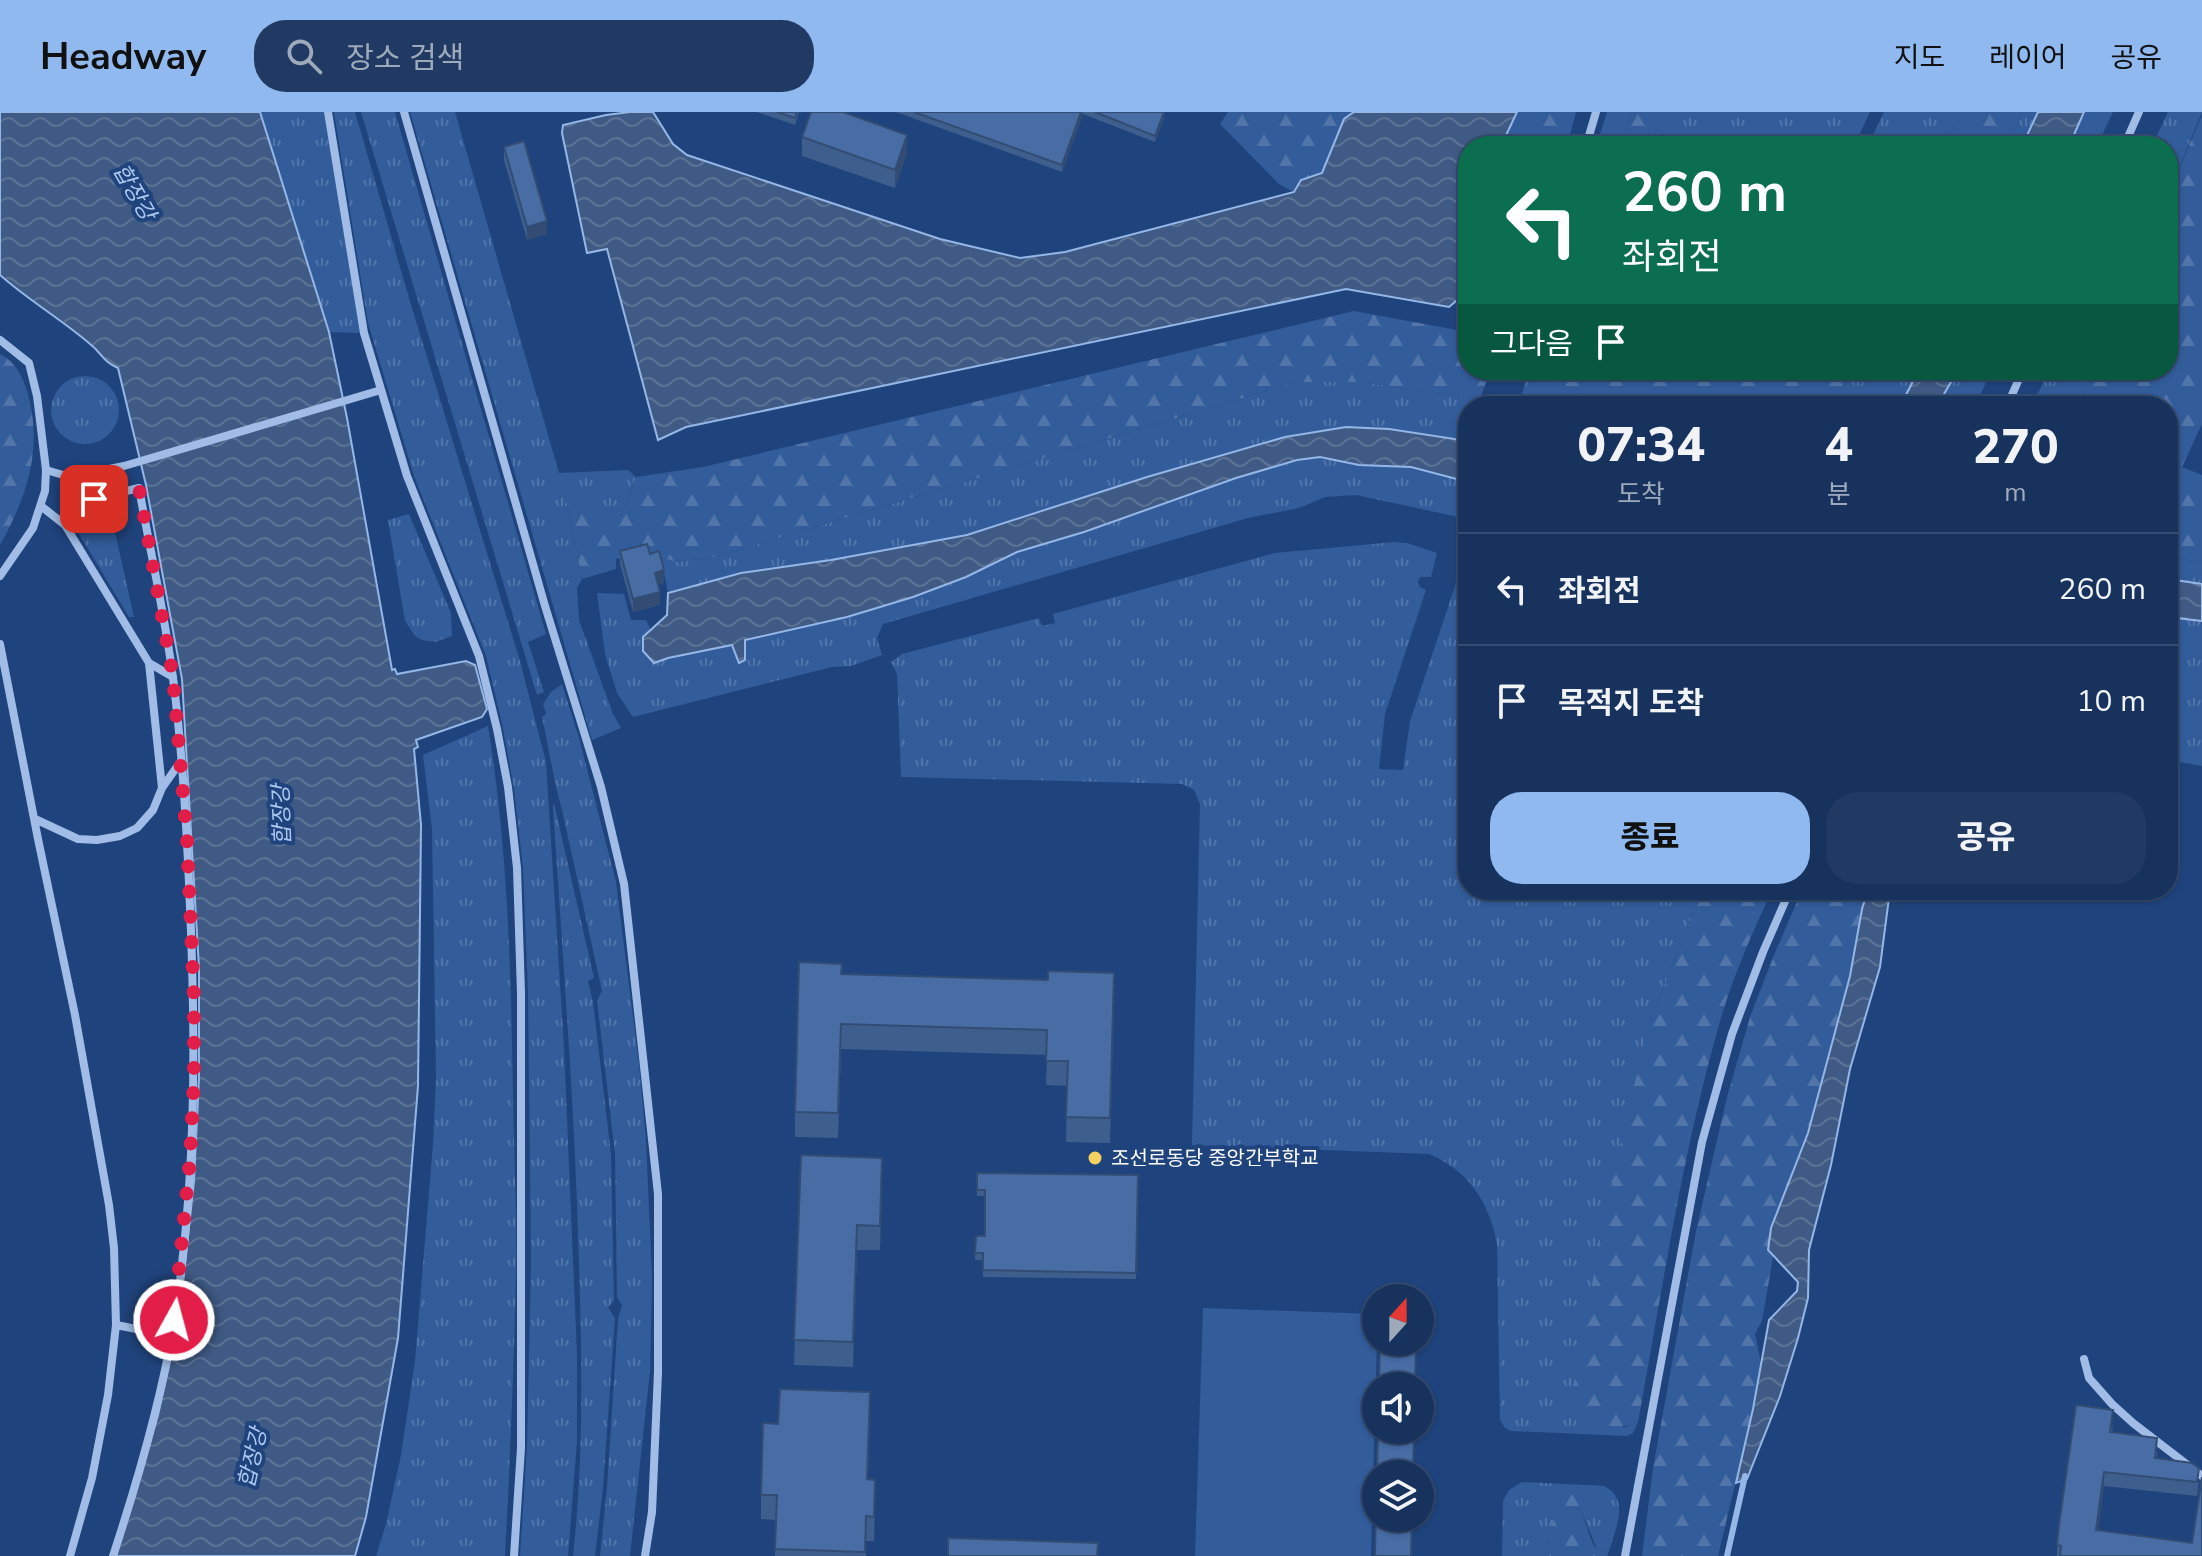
<!DOCTYPE html>
<html lang="ko">
<meta charset="utf-8">
<style>
body{margin:0;font-family:"Nunito Sans","Noto Sans KR",sans-serif;background:#203a63;color:#f1f3f6;height:100vh;display:flex;flex-direction:column;font-size:30px;white-space:nowrap}
*{box-sizing:border-box;margin:0}
p{font-size:26px;color:#9eaabc}
.icon{flex:none;width:44px;height:44px;fill:none;stroke:currentColor;stroke-width:2;stroke-linecap:round;stroke-linejoin:round}
.map{position:relative;flex:1;overflow:hidden}
.sheet{position:absolute;left:1458px;top:284px;width:720px;height:504px;display:flex;flex-direction:column;background:#17325d;border-radius:32px;box-shadow:0 2px 6px #0004,0 0 0 2px #364d72}
.sheet>*{flex:none}
.banner{position:absolute;left:1458px;top:24px;width:720px;height:244px;border-radius:32px;box-shadow:0 2px 6px #0004,0 0 0 2px #364d72;background:#0b6e4f;color:#fff;overflow:hidden}
.needle{width:52px;rotate:21deg}
.fabs{position:absolute;left:1362px;top:1172px;display:grid;gap:16px}
.fabs a{display:grid;place-items:center;width:72px;height:72px;border-radius:50%;background:#17325d;box-shadow:0 2px 6px #0004,0 0 0 2px #364d72;font-size:40px}
.pin{position:absolute;display:grid;place-items:center;width:68px;height:68px;color:#fff;margin:-34px;border-radius:16px;box-shadow:0 4px 12px #0006}
.me{position:absolute;width:88px;margin:-44px;rotate:7deg;stroke-linejoin:round;filter:drop-shadow(0 0 6px #0008)}
.turn{display:flex;align-items:center;gap:28px;height:168px;padding:0 32px;font-size:36px}
.turn .icon{width:104px;height:104px;stroke-width:2.5}
.turn b{display:block;font-size:56px;line-height:68px}
.then{display:flex;align-items:center;height:76px;padding:0 32px;background:#0003;gap:16px;font-size:30px}
.eta{display:flex;justify-content:space-evenly;align-items:center;height:136px;text-align:center}
.eta b{font-size:48px;font-weight:800;line-height:56px}
.primary-button{display:flex;gap:16px;margin-top:auto;padding:16px 32px}
.primary-button a{flex:1;height:92px;border-radius:32px;background:#90b9f0;color:#111;font-size:32px;font-weight:800;line-height:92px;text-align:center}
.primary-button a+a{background:#203a63;color:#f1f3f6}
ul{padding:0;list-style:none}
li{display:flex;align-items:center;gap:24px;height:112px;padding:0 32px;border-top:2px solid #364d72}
li div{flex:1}
li b{display:block;font-size:30px}
li em{font-style:normal}
header{display:flex;align-items:center;gap:48px;box-sizing:border-box;height:112px;padding:0 40px;background:#90b9f0;color:#111}
header strong{font-size:38px}
nav{display:flex;gap:44px;margin-inline-start:auto;font-size:28px}
.search{width:560px;height:72px;background:#203a63;display:flex;align-items:center;gap:20px;box-sizing:border-box;padding:0 28px;border-radius:32px;color:#9eaabc;font-size:30px}
.map>svg:first-child{display:block}
.grass{fill:url(#grass-tufts)}
.forest{fill:url(#forest-firs)}
.pitch{fill:#325c9a}
.water{fill:url(#water-waves);stroke:#95b7e8;stroke-width:2}
.lines{fill:none;stroke-linecap:round;stroke-linejoin:round}
.stream{stroke:#95b7e8;stroke-width:6}
.street{stroke:#a1bde7;stroke-width:8}
.wall{fill:#3e5e8e}
.shaded-wall{fill:#324c74}
.building{fill:#486da5;stroke:#324c74;stroke-width:2}
.route{stroke:#e11d48;stroke-width:14;stroke-dasharray:0 25.2}
.poi-dot{fill:#f5d161;stroke:#1f437c;stroke-width:3}
.labels{text-anchor:middle;dominant-baseline:central;stroke-width:8;stroke-linejoin:round;paint-order:stroke}
.poi-label{font-size:20px;fill:#fff;stroke:#1f437c;text-anchor:start}
.water-label{font-size:22px;font-style:italic;fill:#acc7ef;stroke:#1f437c}
</style>
<header>
<strong>Headway</strong>
<div class="search"><svg class="icon" aria-label="search" viewBox="0 0 24 24"><circle cx="10" cy="10" r="6"/><path d="M15 15l6 6"/></svg>장소 검색</div>
<nav><a>지도</a><a>레이어</a><a>공유</a></nav>
</header>
<div class="map">
<svg width="2202" height="1444" viewBox="0 0 2202 1444">
<defs>
<pattern id="grass-tufts" width="24" height="20" patternUnits="userSpaceOnUse" patternTransform="scale(2)"><rect width="24" height="20" fill="#325c9a"/><path d="M3 7l-1-3M5 7V3M7 7l1-3M15 17l-1-3M17 17v-4M19 17l1-3" fill="none" stroke="#5174a9"/></pattern>
<pattern id="forest-firs" width="22" height="20" patternUnits="userSpaceOnUse" patternTransform="scale(2)"><rect width="22" height="20" fill="#325c9a"/><path d="M5 1l3.5 6h-7zM16 11l3.5 6h-7z" fill="#5174a9"/></pattern>
<pattern id="water-waves" width="16" height="10" patternUnits="userSpaceOnUse" patternTransform="scale(2)"><rect width="16" height="10" fill="#3f5a84"/><path d="M0 5q4-4 8 0t8 0" fill="none" stroke="#5c7396"/></pattern>
</defs>
<rect width="100%" height="100%" fill="#1f437c"/>
<path class="grass" d="M260,0h64l36,221 -31,-1z
M334,0h21l54,186 111,363 26,101 18,285 13,307v87l-9,115h-48l7,-110 4,-184 -3,-270 -5,-124 -9,-80 -12,-64 -16,-68 -72,-180 -46,-153z
M361,0h34l151,522 -18,8 16,50 -7,3z
M410,0h45l104,361 69,-3 8,7 -16,41 -20,2 -35,-26 17,85 -5,9 2,32 34,94 8,14 -29,12z
M1607,0h25l-9,34h-27z
M1663,0h207l-16,34h-203z
M1884,0h76l-16,34h-76z
M2023,0h15l-16,34h-14z
M2084,0h29l-16,34h-28z
M2168,0h34l-34,83v-49h-16z
M1529,258h10l57,36h-78z
M1866,258h53l-19,36h-92l21,-10z
M1958,258h34l-17,36h-38z
M2049,258h44l-11,27 -9,9h-41z
M51 298a34 34 0 1 1 68 0a34 34 0 1 1-68 0Z
M1296,270h62l122,16 28,8h-40v35l-79,-12 -104,8 -138,40 -180,58 -136,25 -90,13 -73,20 -7,-36 16,5 41,-6z
M1320,345l39,8 52,2 57,15v37l-112,-24 -31,2 -26,11 -51,10 -365,106 -6,14 5,17 -31,11 -19,1 -199,50 -16,-24 -12,-39 -8,-61 27,1 7,26h15l5,10 -8,7 11,26 14,-5 64,-13 7,17 6,-2 -1,-20 103,-23 66,-20 53,-20 51,-25 67,-20 152,-54 61,-18z
M108,389l26,116h-5l-60,-100 6,-10z
M409,402l42,99 1,23 -17,6 -13,-2 -7,-4 -10,-15 -17,-101z
M1394,430l13,1 30,10 -6,24h-11l-2,5 2,5 6,3 -41,124 -6,55 24,1 7,-49 46,-138 12,-5v312h234l-52,132 -27,406 15,-6 -5,11 -6,3 -116,-5 -6,-3 -5,-8 -3,-176c-8,-42 -28,-73 -68,-90l-237,-9 8,-341 -6,-14 -12,-6 -281,-7 -4,-103 -6,-12 11,-8 137,-36 3,8 13,-3 -2,-9 222,-61z
M2168,444l34,7v21l-34,-5z
M2168,505l34,4v145l-34,-6z
M562,572l17,54 37,144 23,182 7,76 6,138 -2,93 -20,185h-30l7,-69 11,-168 4,-14 -5,-8 -2,-143 -18,-153 5,-10 -40,-181c-9,-31 -13,-62 -20,-93l4,-3 -3,-10 8,-12z
M488,614c20,123 23,245 25,369 1,59 4,118 3,176 -2,95 -6,190 -11,285h-129l10,-32 15,-69 14,-94 18,-217 3,-65 -4,-250 -9,-74z
M554,691l40,175 -6,3 5,21 18,152 3,147 -6,6 7,11 -12,170 -8,68h-22c11,-98 9,-194 6,-292 -4,-153 -16,-304 -26,-456z
M1522,1370l82,4c26,12 12,41 6,62l-6,3 -7,-2 -18,-43 -31,33 -3,17h-43l1,-55 6,-11z"/>
<path class="forest" d="M1228,0h126l-10,7 -22,54 -21,7 -7,12 -15,-8 -59,-60z
M1517,0h59l-9,34h-66z
M1632,0h31l-12,34h-28z
M1960,0h63l-15,34h-64z
M2202,3v309l-20,43 20,8v88l-34,-7v-150h-95l9,-9 11,-27h75v-175z
M1354,199l114,21v38h23l-11,28 -122,-16h-62l-578,174 -42,6 -26,-9 -34,6v10l-34,10 -17,-85 25,-8 10,33 20,-1 16,-41 67,-10z
M0,242c16,8 23,23 28,40 15,55 -1,103 -28,151z
M1539,258h327l-37,26 -21,10h-212z
M1702,778h70c-21,46 -42,93 -55,142 -36,128 -55,260 -79,390 -21,9 -40,5 -62,0l-6,-16 31,-171 25,-117 24,-96z
M1802,778h66l-6,19 -12,67 -42,157 -37,95 -3,22 5,7 -11,64 -7,13 6,29 -8,46 -35,147h-76l11,-88 43,-237 31,-134 23,-80 24,-62z
M1577,1376l7,3 2,5 -7,10 14,38 4,5 6,2 7,-3 -3,8h-62c4,-21 10,-61 32,-68z"/>
<path class="pitch" d="M1203,1196l173,6 1,28 -6,214h-176z"/>
<path class="water" d="M0,0h260l69,220 18,86 45,252 3,-1 2,5 69,-13 9,4 12,44 -5,8 -66,23 2,7 -4,2 7,76 -3,261 -20,252 -32,179 -11,39h-239l42,-141 21,-96 15,-138 5,-103v-110l-17,-289 -36,-194 -28,-117c-16,-7 -16,-15 -28,-24 -29,-25 -62,-44 -90,-69z
M630,0h23l20,32 14,11 253,84 80,19 45,-6 229,-60 7,-12 21,-7 22,-54 10,-7h163l-16,34h-33v145l-19,16 -103,-18 -660,138 -28,13 -51,-191 -20,4 -25,-120 1,-8 43,-10z
M2038,0h46l-15,34h-47z
M1919,258h39l-21,36h-37z
M1346,315l43,2 79,12v41l-57,-15 -52,-2 -39,-8 -23,3 -61,18 -152,54 -67,20 -51,25 -53,20 -66,20 -102,23v20l-6,3 -7,-18 -64,13 -14,5 -11,-12v-14l24,-22 1,-22 73,-20 90,-13 136,-25 180,-58 138,-40z
M2168,467l34,5v37l-34,-4z
M1868,778h22l-10,77 -30,102 -19,96 -22,85 -1,48 -10,40 -18,58 -33,83 -11,4 17,-74 16,-89 28,-29 1,-9 -30,-32 3,-22 37,-95 42,-157 12,-67z"/>
<g class="lines">
<path class="stream" d="M1727,1444l18,-80"/>
<path class="street" d="M328,0l36,221 43,143 72,180 18,73 11,58 9,81 4,125v455l-7,108
M404,0l141,494 56,181 23,97 34,310v178l-6,140 -7,44
M1586,34l10,-34
M2124,34l15,-34
M0,228l29,23 8,33 9,74 -1,21 -12,37 -33,48
M2007,294l16,-36
M46,358l24,7 54,-11 257,-76
M61,409l10,-17 68,-16c11,63 26,127 34,190 10,76 14,153 17,229 6,139 6,278 -16,416 -13,79 -36,157 -61,233
M0,532l38,195 37,176 34,190 5,43 2,77 -8,70 -16,83 -22,78
M149,551l24,14
M162,676l19,-27
M35,707l43,20 19,1 23,-4 17,-8 16,-18 9,-22 -13,-125 -84,-138 -24,-19
M116,1213l56,11
M2084,1247l5,19 23,26 21,19 69,53
M1625,1444l77,-414 30,-108 31,-82 27,-62"/>
</g>
<path class="wall" d="M757,0h42l-4,13z
M896,0h268v6l-9,24 -72,-28 -21,58z
M802,25l105,16 -12,35 -93,-32z
M504,35l43,87 -20,6 -23,-80z
M620,439l30,3 14,29 -6,1 2,21 -27,7 -13,-48z
M842,862l272,23 -4,146 -44,-1 1,-56 -21,-1 1,-30 -206,-6 -3,89 -43,-1v-25z
M801,1043l81,28 -2,67h-23l-4,117 -59,-2z
M977,1061l161,2 -2,104 -153,-2v-17h-8l1,-24h9v-40h-8z
M870,1304l-2,63 7,25 -1,37h-8v15h-91l1,-36 -15,-1v-24z
M2113,1312l-1,8 45,20v6l42,24 -2,14 -93,-10 -6,44 94,13 10,13h-145v-11z"/>
<path class="shaded-wall" d="M1081,0h2v2l-21,58v-7z
M1164,0v6l-9,24v-6z
M907,23v18l-12,35v-18z
M547,109v13l-20,6v-13z
M664,458v13l-9,2v-12z
M660,480v13l-27,7v-13z
M882,1046v25l-2,67v-24z
M857,1113v25l-4,117v-25z
M2104,1360v14l-8,58v-14z"/>
<path class="building" d="M777,0h20l-2,6z
M811,0h32l64,23 -12,35 -93,-33z
M914,0h167l-19,53z
M1095,0h69l-9,24z
M524,29l23,80 -20,6 -23,-80z
M647,432l3,10 9,-3 5,19 -9,3 5,19 -27,7 -13,-48z
M799,850l43,2 -1,10 207,6v-9l66,2 -4,145 -44,-1 2,-56h-22l1,-31 -206,-6 -3,89 -43,-1z
M801,1043l81,3 -2,68 -23,-1 -4,117 -59,-2z
M977,1061l161,2 -2,98 -153,-3v-17h-8l1,-17h9v-46h-8z
M1380,1230h36l-1,44h-36z
M780,1277l90,3 -3,87 8,1 -1,37 -8,-1 -1,36 -90,-3 2,-54h-16l2,-72 15,1z
M2076,1293l37,5 -3,22 47,6 -2,20 37,5 7,5 -2,14 -93,-10 -8,58 96,13 10,-66v79h-142l1,-10 -4,-1 2,-20z
M1378,1318h36l-1,44h-36z
M1376,1394v12h36l-1,38h-36z
M948,1426l150,5 -1,13h-149z"/>
<g class="lines">
<path class="route" d="M94,387l45,-11 34,189 14,163 7,158v80l-4,81 -16,161"/>
</g>
<circle class="poi-dot" cx="1095" cy="1046" r="8"/>
<g class="labels">
<g class="poi-label">
<text x="1111" y="1046">조선로동당 중앙간부학교</text>
</g>
<g class="water-label">
<text transform="translate(134 80) rotate(60)">합장강</text>
<text transform="translate(282 703) rotate(-92)">합장강</text>
<text transform="translate(253 1346) rotate(-77)">합장강</text>
</g>
</g>
</svg>
<div class="fabs">
<a><svg class="needle" viewBox="-14 -14 28 28"><path d="M0-13l5 13h-10z" fill="#e53935"/><path d="M0 13l5-13h-10z" fill="#9eaabc"/></svg></a>
<a><svg class="icon" aria-label="sound" viewBox="0 0 24 24"><path d="M4 9h4l5-4v14l-5-4H4zM17 9q2 3 0 6"/></svg></a>
<a><svg class="icon" aria-label="layers" viewBox="0 0 24 24"><path d="M12 4l9 5-9 5-9-5zM3 14l9 5 9-5"/></svg></a>
</div>
<div class="pin" style="left:94px;top:387px;background:#d93025"><svg class="icon" aria-label="arrive" viewBox="0 0 24 24"><path d="M6 21V4h12l-3 4 3 4H6"/></svg></div>
<svg class="me" style="left:174px;top:1208px" viewBox="-20 -20 40 40"><circle r="17" fill="#e11d48" stroke="#fff" stroke-width="3"/><path d="M0-11L8 9 0 5-8 9z" fill="#fff"/></svg>
<div class="banner">
<div class="turn"><svg class="icon" aria-label="left" viewBox="0 0 24 24"><path d="M17 20v-9H6M10 6l-5 5 5 5"/></svg><div><b>260 m</b>좌회전</div></div>
<div class="then">그다음<svg class="icon" aria-label="arrive" viewBox="0 0 24 24"><path d="M6 21V4h12l-3 4 3 4H6"/></svg></div>
</div>
<section class="sheet">
<div class="eta">
<div><b>07:34</b><p>도착</p></div>
<div><b>4</b><p>분</p></div>
<div><b>270</b><p>m</p></div>
</div>
<ul>
<li><svg class="icon" aria-label="left" viewBox="0 0 24 24"><path d="M17 20v-9H6M10 6l-5 5 5 5"/></svg><div><b>좌회전</b></div><em>260 m</em></li>
<li><svg class="icon" aria-label="arrive" viewBox="0 0 24 24"><path d="M6 21V4h12l-3 4 3 4H6"/></svg><div><b>목적지 도착</b></div><em>10 m</em></li>
</ul>
<div class="primary-button"><a>종료</a><a>공유</a></div>
</section>
</div>
